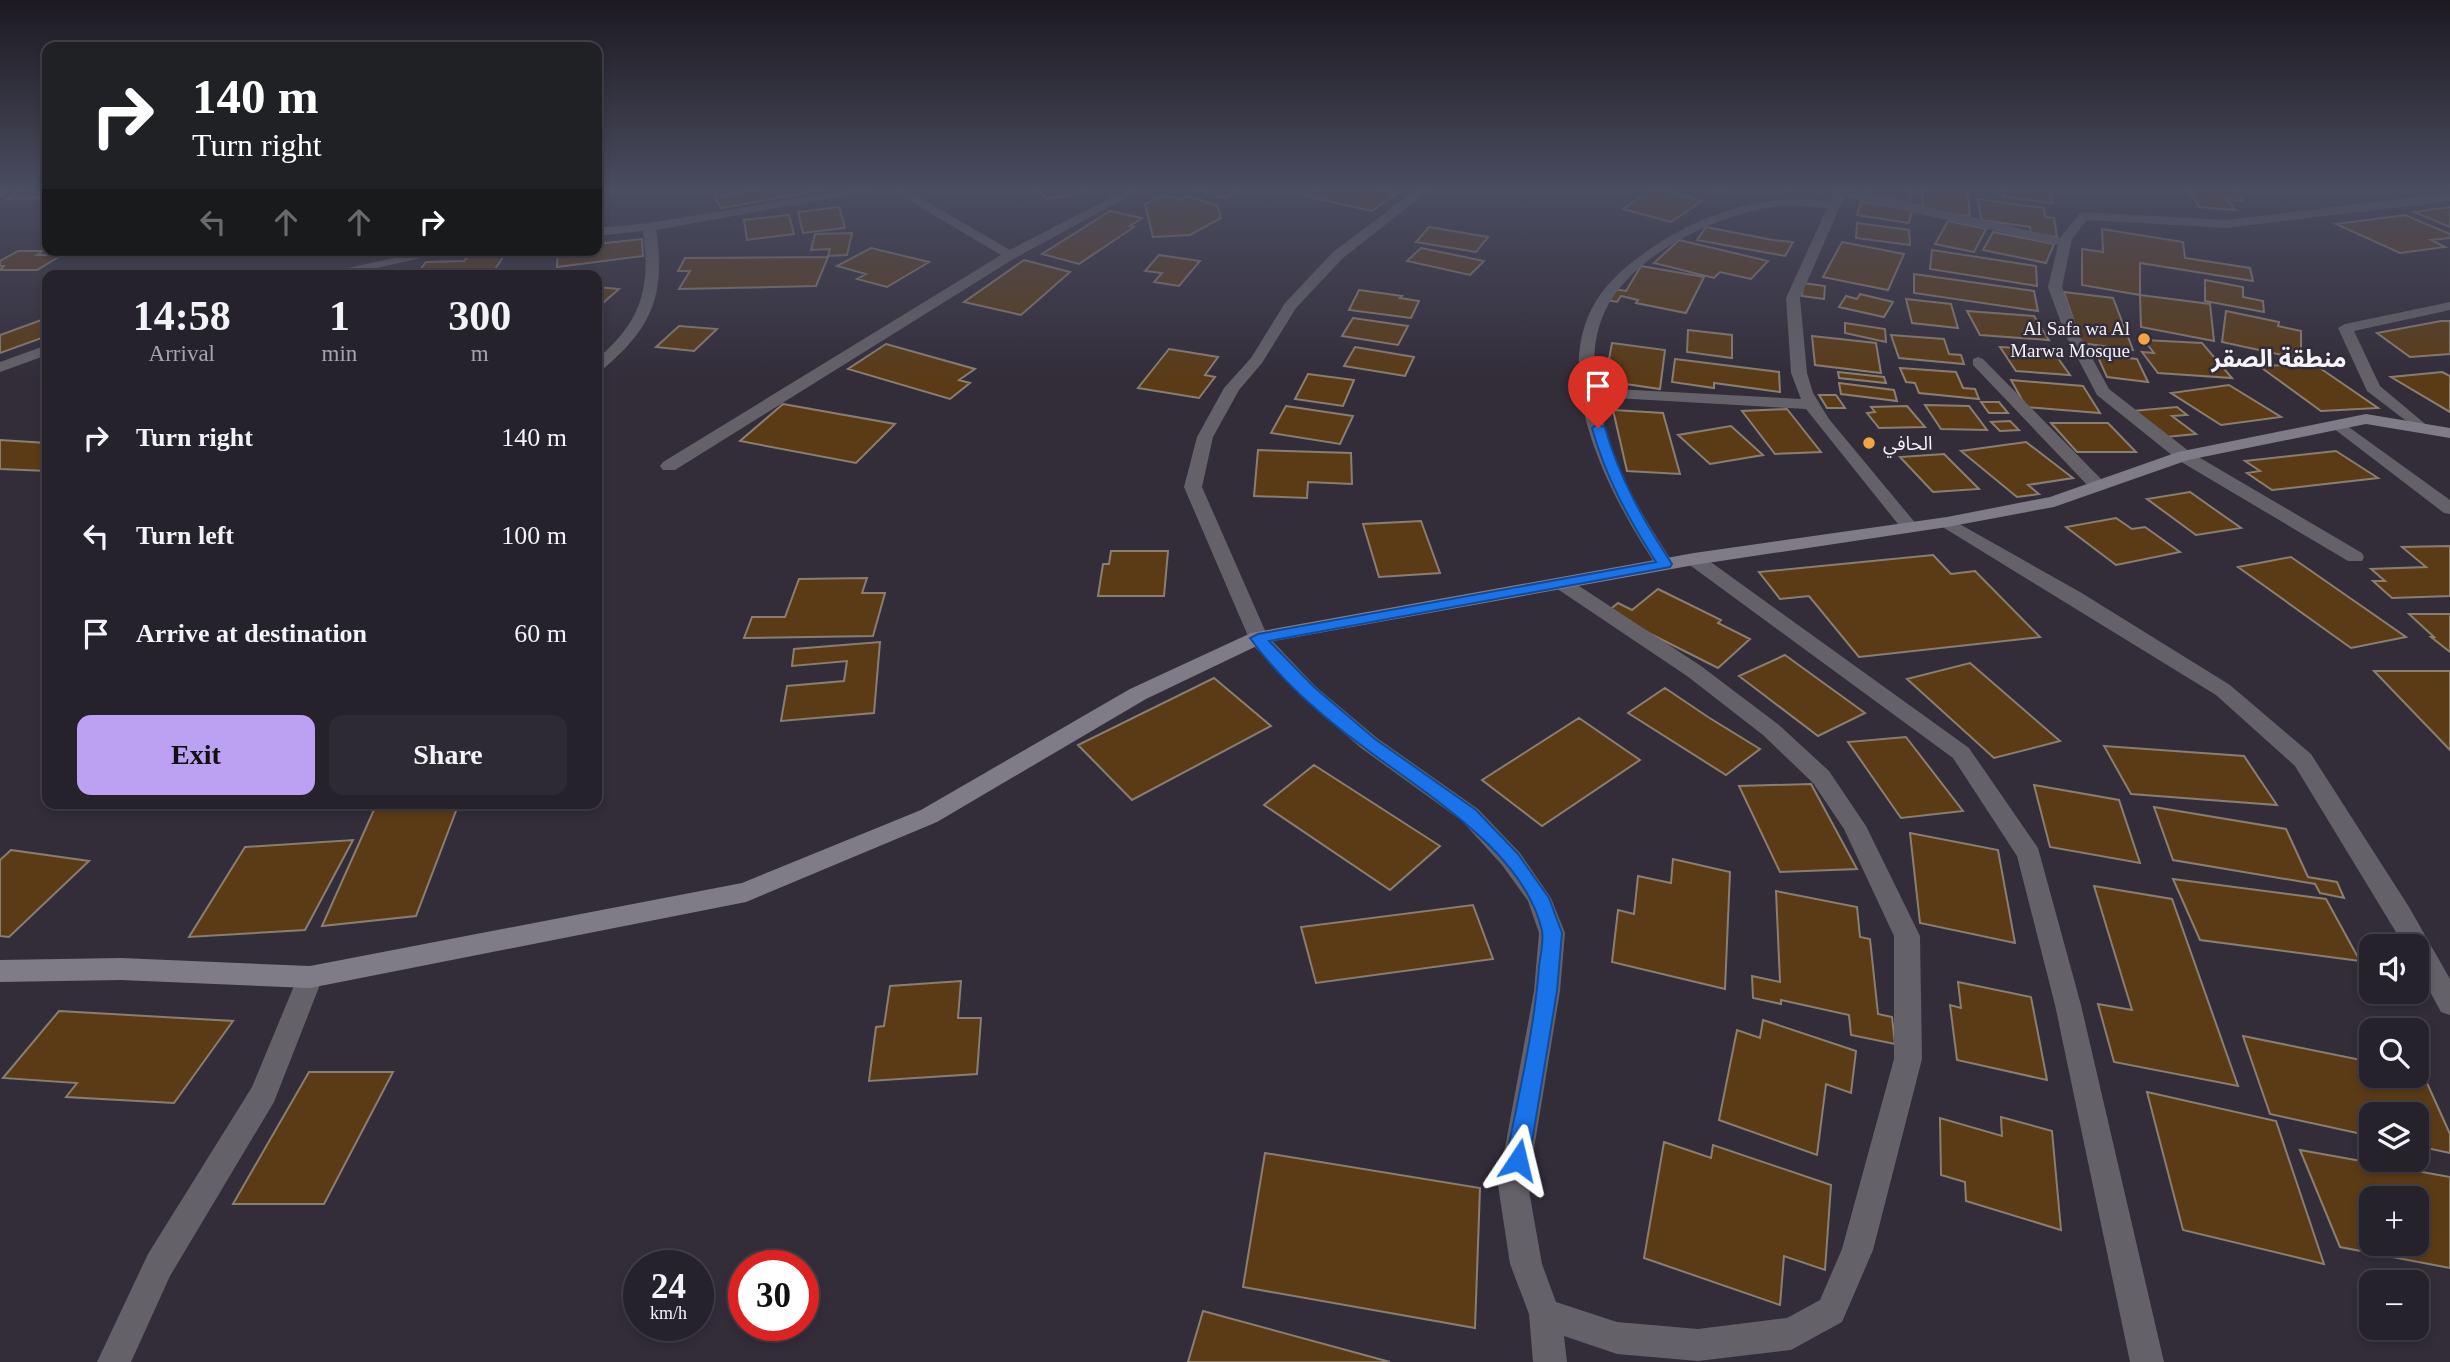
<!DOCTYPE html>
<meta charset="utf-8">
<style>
body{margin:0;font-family:"Times New Roman","Noto Sans Arabic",serif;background:#2e2a34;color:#f1f3f6;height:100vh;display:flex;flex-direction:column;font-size:26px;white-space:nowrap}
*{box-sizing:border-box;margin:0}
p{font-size:23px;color:#a4a4a9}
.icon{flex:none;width:38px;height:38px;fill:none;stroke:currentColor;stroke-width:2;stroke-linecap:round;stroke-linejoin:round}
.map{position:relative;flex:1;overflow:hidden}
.drawer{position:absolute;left:42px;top:270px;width:560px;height:539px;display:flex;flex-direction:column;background:#26222c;border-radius:14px;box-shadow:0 4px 10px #0003,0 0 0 2px #423f48}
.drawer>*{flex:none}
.guide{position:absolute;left:42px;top:42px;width:560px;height:214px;border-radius:14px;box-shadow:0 4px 10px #0003,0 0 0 2px #423f48;background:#202124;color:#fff;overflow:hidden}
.fabs{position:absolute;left:2359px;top:934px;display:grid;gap:14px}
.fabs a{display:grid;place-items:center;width:70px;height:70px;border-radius:14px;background:#26222c;box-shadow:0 4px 10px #0003,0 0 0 2px #423f48;font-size:35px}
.speed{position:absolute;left:623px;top:1250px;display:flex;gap:14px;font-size:35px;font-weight:700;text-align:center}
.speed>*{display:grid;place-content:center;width:91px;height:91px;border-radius:50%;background:#26222c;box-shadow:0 4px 10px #0003,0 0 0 2px #423f48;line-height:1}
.speed small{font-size:18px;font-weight:400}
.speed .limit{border:10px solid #d22;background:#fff;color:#111}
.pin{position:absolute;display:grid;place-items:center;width:60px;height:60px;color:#fff;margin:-72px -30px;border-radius:50% 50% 50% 0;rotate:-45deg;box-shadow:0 0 7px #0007}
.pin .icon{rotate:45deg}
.me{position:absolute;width:77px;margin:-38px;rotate:10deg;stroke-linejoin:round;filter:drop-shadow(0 0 5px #0008)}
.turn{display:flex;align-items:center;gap:24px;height:147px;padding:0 35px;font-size:32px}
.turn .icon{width:91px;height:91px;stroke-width:2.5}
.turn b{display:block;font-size:49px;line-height:60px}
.lanes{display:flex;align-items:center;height:66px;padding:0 35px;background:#0003;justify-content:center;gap:35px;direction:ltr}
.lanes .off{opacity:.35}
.eta{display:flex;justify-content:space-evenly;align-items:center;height:119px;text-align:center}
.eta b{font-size:42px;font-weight:800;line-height:49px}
.cta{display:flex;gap:14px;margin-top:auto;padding:14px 35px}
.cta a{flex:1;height:80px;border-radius:14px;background:#bca0f2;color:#111;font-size:28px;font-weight:800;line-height:80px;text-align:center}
.cta a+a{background:#2e2a34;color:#f1f3f6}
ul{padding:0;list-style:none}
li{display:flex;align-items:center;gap:21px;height:98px;padding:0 35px}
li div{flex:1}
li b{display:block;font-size:26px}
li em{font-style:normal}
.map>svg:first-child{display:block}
.building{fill:#5b3b16;stroke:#8a7e71;stroke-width:2;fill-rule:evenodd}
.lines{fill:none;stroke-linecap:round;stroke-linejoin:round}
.street{fill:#646168;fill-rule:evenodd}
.secondary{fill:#807c87;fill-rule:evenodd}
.route{fill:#1a73e8;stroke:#114b97;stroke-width:2}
.poi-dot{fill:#f3a443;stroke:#332d3a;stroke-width:2.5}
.labels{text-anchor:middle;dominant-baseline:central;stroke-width:5;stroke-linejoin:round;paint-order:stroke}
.far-poi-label{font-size:19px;fill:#f5f2fa;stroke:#332d3a;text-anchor:end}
.far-district-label{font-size:24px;font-weight:bold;fill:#f5f2fa;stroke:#332d3a}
</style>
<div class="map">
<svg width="2450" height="1362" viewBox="0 0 2450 1362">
<rect width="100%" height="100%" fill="#332d3a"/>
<path class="building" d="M25,188h22v6l-6,4 -34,1z
M767,188h67l-112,20 -8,-11z
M1035,188h54l-10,5 -32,6z
M1189,188h54l-19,10z
M1319,188h53l25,5 -25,18 -66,-15z
M1654,188l48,13 -31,21 -48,-13z
M1707,188h86l-5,4 -61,1z
M1868,188h43l-1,15 -44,-6z
M1922,188l45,1 3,27 -47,-6z
M2002,188h47l4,15 -49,-6z
M2188,188h47l8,13 -16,-2 8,11 -36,-3z
M1164,195l17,5 6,-4 30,9 4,13 -31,17 -37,2 -8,-33z
M1978,199l66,9 1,9 9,1 3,19 -26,-4 -1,-6 -49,-7z
M1861,202l51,8 -3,13 -52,-8z
M839,207l6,21 -42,5 -5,-21z
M2450,207v20l-36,-15z
M1110,211l32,7 -12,8 4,1 -55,37 -37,-10z
M789,215l5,19 -47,6 -3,-20z
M2405,215l45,19v4l-19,2 14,7 -45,6 -64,-29z
M1948,221l38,8 -12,23 -39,-8z
M1857,223l52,7 1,15 -54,-7z
M1429,227l59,10 -12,15 -60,-10z
M1706,227l67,13 20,2 -8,14 -88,-16z
M2102,229l81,13 2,16 65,10 3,13 -113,-18v32l-58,-10v-36l21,3z
M1993,232l61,12 -8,19 -63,-13z
M852,233l-5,22 -19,1 2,-7 -19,1 4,-16z
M642,239l1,17 -86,11 1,-17h39v-6z
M1679,240l89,21 -17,18 -31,-7 -6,6 -60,-15z
M1842,242l62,12 -16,36 -65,-13z
M871,248l58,14 -42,25 -30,-8 9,-5 -29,-8z
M1421,248l63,13 -14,14 -63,-14z
M1932,250l104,16 1,20 -107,-17z
M18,251h25l-6,4h25l-25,15h-37l4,-4h-4v-5z
M506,253l-15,22h-75l10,-13 38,-1 5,-6z
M1159,255l41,6 -21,25 -25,-4 8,-9 -17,-2z
M828,257l-12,29 -137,3 11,-18h-12l7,-13z
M1024,260l46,12 -49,43 -57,-13z
M1641,266l63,11 -18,36 -50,-10 2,-3 -17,-4 -4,6 -10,-2 7,-11 12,2z
M1914,274l120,17 4,20 -124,-18z
M2205,280l38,7v10l20,4 1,11 -59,-11z
M1803,283l22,3 -1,13 -22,-3z
M597,287l22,2 -22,19z
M1359,290l43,6 -2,2 19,3 -8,17 -62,-8z
M2064,292l49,6 20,52 -52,-7z
M1860,294l33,8 -9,15 -45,-10 7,-11 11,3z
M2140,295l70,9 4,37 -73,-14z
M1906,299l45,5 7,24 -46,-5z
M1967,311l67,5 15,24 -69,-5z
M2226,311l53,11 -1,4 23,5v28l-79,-17z
M47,318v18l-47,17v-18z
M1353,318l55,8 -10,19 -56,-9z
M2441,321h9v33l-40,3 -33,-24z
M1845,323l40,6 1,13 -41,-9z
M679,326l38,3 -23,22 -38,-4z
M1688,330l44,5v23l-45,-6z
M1891,335l53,4 5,15 12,1 3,9 -65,-6z
M1812,336l64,7 5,30 -66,-8z
M2144,340l58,3 30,35 -74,-5 -16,-21 12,1z
M1612,343l53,7 -5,39 -55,-8z
M886,344l89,25 -16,11 11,3 -20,16 -102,-30z
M1355,347l59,10 -9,19 -61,-10z
M2000,347l52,3 18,25 -54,-4z
M1169,349l49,8 -13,18 10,2 -16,21 -61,-10z
M2097,355l40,4 11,23 -41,-5z
M1675,359l104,13 1,20 -66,-9v5l-42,-6z
M2314,364l64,44 -57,3 -62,-45z
M1900,368l56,4 7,16 12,1 4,10 -60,-6 -4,-10 -9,-1z
M1838,372l46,5 2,6 -47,-5z
M2442,372l8,4v36l-59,-35z
M1308,374l46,6 -11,26 -48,-7z
M2011,380l72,6 17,27 -74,-6z
M1839,383l55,7 3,11 -56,-7z
M2229,385l52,32 -60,8 -50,-32z
M1819,395h17l9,13h-18z
M1981,402h18l9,11h-19z
M783,404l112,20 -39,39 -116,-22z
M1925,405l44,1 18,24 -46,-1z
M1286,406l67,10 -13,28 -69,-11z
M1907,406l18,21 -46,1 -12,-15 8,-1 -4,-5z
M2177,407l10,8 -15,1 24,18 -30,3 -34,-26z
M1787,409l34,43 -46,2 -33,-43z
M1613,410l50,3 17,61 -53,-3z
M2010,421l9,9 -19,1 -9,-9z
M2051,423h57l28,29h-59z
M1731,426l32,29 -53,9 -32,-29z
M0,440l47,3v28l-47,-2z
M2026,442l47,36 -45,7 11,9 -22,3 -56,-46z
M1258,450l93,3 1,31 -44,-2 -1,16 -53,-2z
M2336,451l42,27 -106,12 -25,-17 13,-2 -15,-10z
M1944,454l35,35 -46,3 -33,-35z
M2190,492l51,36 -45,7 -49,-36z
M2116,518l16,11 13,-2 35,25 -64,13 -50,-38z
M1421,521l19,52 -61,4 -16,-53z
M2450,546v50l-58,2 -19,-17h12l-14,-12 55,-2 -24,-20z
M1111,551h57l-4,45h-66l5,-32h6z
M1933,555l18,19 24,-3 65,66 -181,20 -50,-61 -29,3 -21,-27z
M2291,557l115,80 -55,11 -113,-81z
M867,578l-5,15h23l-12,43 -129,2 8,-21h33l14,-38z
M1658,589l63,31 -3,3 32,16 -32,29 -111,-56 11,-9 14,7z
M2409,614h41v38l-19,-15h3z
M880,642l-6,71 -93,8 6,-35 57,-5 3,-20 -55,5 2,-17z
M1785,655l80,58 -47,23 -79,-60z
M1970,663l90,78 -66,17 -87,-79z
M2374,671h76v79z
M1214,678l57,48 -139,74 -54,-55z
M1665,688l43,29 52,32 -34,26 -98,-62z
M1579,718l61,42 -98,66 -60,-46z
M1906,737l57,74 -62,7 -53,-76z
M2104,746l140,10 33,49 -146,-11z
M1314,765l126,81 -50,44 -126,-85z
M1811,784l46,85 -77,3 -41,-86z
M2034,785l85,15 21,63 -90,-16z
M377,803h82l-43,113 -94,10z
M2154,807l132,22 22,48 29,5 7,16 -24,-5 -5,-9 -142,-24z
M1910,833l88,17 17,93 -95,-20z
M353,840l-48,90 -116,7 56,-90z
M11,850l78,11 -80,76 -9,-1v-76z
M1673,859l57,13 -5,117 -113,-27 6,-52 16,4 4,-38 33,7z
M2173,879l153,20 34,62 -160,-21z
M2094,886l78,13 66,187 -124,-24 -16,-58 34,6z
M1776,891l81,16 3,30 10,2 8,75 14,3 3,27 -44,-9 -2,-20 -68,-15v4l-28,-6 -1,-22 28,6z
M1473,905l20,54 -177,24 -15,-56z
M961,981l-3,37h23l-4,56 -108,7 7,-54 8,-1 6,-40z
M1958,982l73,15 16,83 -90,-20 -7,-55 11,3z
M59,1011l174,10 -59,82 -108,-6 11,-14 -74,-5z
M1763,1020l93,31 -5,42 -25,-9 -9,71 -98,-35 18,-90 23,8z
M2243,1036l128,26v14h46v-5l5,1 28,62v19l-33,-7v-31h-46v21l-101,-22z
M309,1072h84l-69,132h-91z
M2147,1092l129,29 48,143 -141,-34z
M2001,1117l51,14 9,99 -95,-29 -1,-19 -24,-7 -1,-57 62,18z
M1664,1142l47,16 2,-13 118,40 -6,85 -41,-14 -4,49 -136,-47z
M2300,1150l150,27v91l-110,-21zM2371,1199h46v45h-46z
M1265,1153l215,35 -5,140 -232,-41z
M1203,1311l187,51h-202z"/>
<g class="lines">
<path class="street" d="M860,188h43l107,62 119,-62h15l-129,70 -340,212h-12l-3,-4 3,-4 338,-207 -113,-67 -232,42c10,65 -4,98 -54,140l-5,2v-13c44,-37 54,-70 46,-128l-46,5v-8l52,-5z
M1418,188h14l-89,70 -47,50 -34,55 -23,27 -26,47 -11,50 65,148 48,51 62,52 101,71 42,44 31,45 14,35 -5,58 -32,194 14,79 14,38 61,20 81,7 89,-11 33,-18 22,-51 52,-190v-123l-50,-107 -31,-46 -50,-48 -76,-59 -131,-88 -3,-4 3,-4h14l131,86 78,59 50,46 37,55 54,110 2,123 -49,191 -31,72 -51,28 -93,11 -81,-7 -53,-18 3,26h-34l-4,-48 -19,-50 -12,-79 36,-194 5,-58 -11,-32 -26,-36 -40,-44 -101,-73 -60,-52 -50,-53 -67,-156 13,-50 27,-49 27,-30 34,-55 48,-51z
M1836,188h12l212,50 20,-25 4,-1 142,8 224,-27v8l-224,27 -139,-8 -15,19 -10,48 17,47 30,55 81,63 172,101 2,4 -2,4h-14l-170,-101 -81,-65 -32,-61 -17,-47 10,-42 -214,-48 -44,101 7,75 6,20 16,26 88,106 -3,4h-12l-96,-120 -208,-12c9,61 43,117 76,167l-9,6 -7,-2c-44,-65 -106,-179 -67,-258 16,-32 47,-54 76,-72 53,-31 103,-44 163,-37zM1791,205l36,3 -41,90 5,75 10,26 -205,-11c-4,-26 -2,-55 10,-79 29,-58 122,-101 185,-104z
M430,250h28l-113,25h-29z
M2450,302v8l-96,21 26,55 50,42 -8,5 -55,-42 -29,-63 7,-4z
M47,345v10l-47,17v-10z
M1978,357l5,2 120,122 3,4 -3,4h-12l-118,-124v-6z
M2339,420l111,80v14l-6,-1 -111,-85v-6z
M1947,517l133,75 150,93 81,69 98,153 41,72v36l-9,-3 -24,-44v-21h-12l-110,-181 -79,-71 -275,-169 -3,-4z
M1694,553l7,2 268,193 69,100 43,157 83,357h-34l-75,-357 -38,-149 -64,-98 -266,-195 -2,-4z
M310,966l9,3 4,8 -49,125 -104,174 -39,86h-34l51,-108 104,-167 49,-118z"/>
<path class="secondary" d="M0,188h14l-14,9z
M2366,414l84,14v10l-84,-14 -178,36 -134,47 -107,20 -253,38 -431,78 -117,56 -209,123 -191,80 -436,86 -189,-8 -121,2v-22l121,-2 189,8 432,-83 179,-73 209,-121 121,-56 443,-80 253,-36 103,-20 128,-45z"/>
</g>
<linearGradient id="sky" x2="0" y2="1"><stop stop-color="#1c1920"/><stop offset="0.5" stop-color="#4a4c60"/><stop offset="1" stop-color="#4a4c60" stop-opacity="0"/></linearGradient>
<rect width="2450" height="379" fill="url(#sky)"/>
<path class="route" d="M1598,424l7,4c15,51 38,92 67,136l-2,3 -401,74 45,46 61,52 101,71 42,44 31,44 13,35 -5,58 -28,169 -3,8 -8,3 -8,-3 -4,-8c12,-63 28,-128 33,-193 1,-11 5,-25 3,-36 -17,-79 -118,-138 -177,-183 -41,-30 -85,-68 -115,-110l8,-4 398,-72c-28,-44 -50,-84 -64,-134z"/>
<g class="poi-dot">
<circle cx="2144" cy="339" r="7"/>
<circle cx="1869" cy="443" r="7"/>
</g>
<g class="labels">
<g class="far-poi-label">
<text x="2130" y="328">Al Safa wa Al<tspan x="2130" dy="22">Marwa Mosque</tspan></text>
<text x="1883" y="443" text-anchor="start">الحافي</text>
</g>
<g class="far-district-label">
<text x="2279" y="359">منطقة الصقر</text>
</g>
</g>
</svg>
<div class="fabs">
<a><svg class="icon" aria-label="sound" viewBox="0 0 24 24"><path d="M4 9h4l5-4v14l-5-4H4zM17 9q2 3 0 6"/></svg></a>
<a><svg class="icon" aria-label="search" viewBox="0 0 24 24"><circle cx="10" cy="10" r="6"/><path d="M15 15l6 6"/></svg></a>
<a><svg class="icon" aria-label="layers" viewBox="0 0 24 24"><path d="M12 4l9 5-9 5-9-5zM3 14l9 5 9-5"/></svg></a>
<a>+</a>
<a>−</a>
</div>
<div class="speed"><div>24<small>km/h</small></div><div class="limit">30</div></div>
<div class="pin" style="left:1598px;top:428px;background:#d93025"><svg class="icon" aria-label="arrive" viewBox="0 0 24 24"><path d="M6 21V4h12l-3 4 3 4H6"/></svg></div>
<svg class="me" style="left:1518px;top:1160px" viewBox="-20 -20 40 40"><path d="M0-17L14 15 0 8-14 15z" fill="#1a73e8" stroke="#fff" stroke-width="4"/></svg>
<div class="guide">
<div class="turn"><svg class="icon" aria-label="right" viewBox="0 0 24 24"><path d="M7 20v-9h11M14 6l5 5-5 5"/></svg><div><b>140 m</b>Turn right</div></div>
<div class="lanes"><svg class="icon off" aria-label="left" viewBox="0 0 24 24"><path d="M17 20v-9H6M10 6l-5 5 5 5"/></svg><svg class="icon off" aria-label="ahead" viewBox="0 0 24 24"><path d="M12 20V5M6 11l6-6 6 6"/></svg><svg class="icon off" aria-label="ahead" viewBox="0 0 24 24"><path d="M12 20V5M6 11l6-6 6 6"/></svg><svg class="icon" aria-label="right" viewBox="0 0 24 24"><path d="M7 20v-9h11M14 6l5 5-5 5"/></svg></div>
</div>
<section class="drawer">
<div class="eta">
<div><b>14:58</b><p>Arrival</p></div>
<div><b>1</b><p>min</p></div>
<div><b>300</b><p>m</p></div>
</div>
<ul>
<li><svg class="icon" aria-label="right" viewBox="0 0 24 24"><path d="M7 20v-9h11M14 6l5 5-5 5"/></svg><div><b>Turn right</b></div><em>140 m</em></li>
<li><svg class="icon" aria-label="left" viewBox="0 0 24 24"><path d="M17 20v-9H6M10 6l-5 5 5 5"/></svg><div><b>Turn left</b></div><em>100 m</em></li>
<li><svg class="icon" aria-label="arrive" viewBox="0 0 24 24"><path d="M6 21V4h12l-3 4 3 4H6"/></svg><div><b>Arrive at destination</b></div><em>60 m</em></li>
</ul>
<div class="cta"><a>Exit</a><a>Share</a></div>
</section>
</div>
